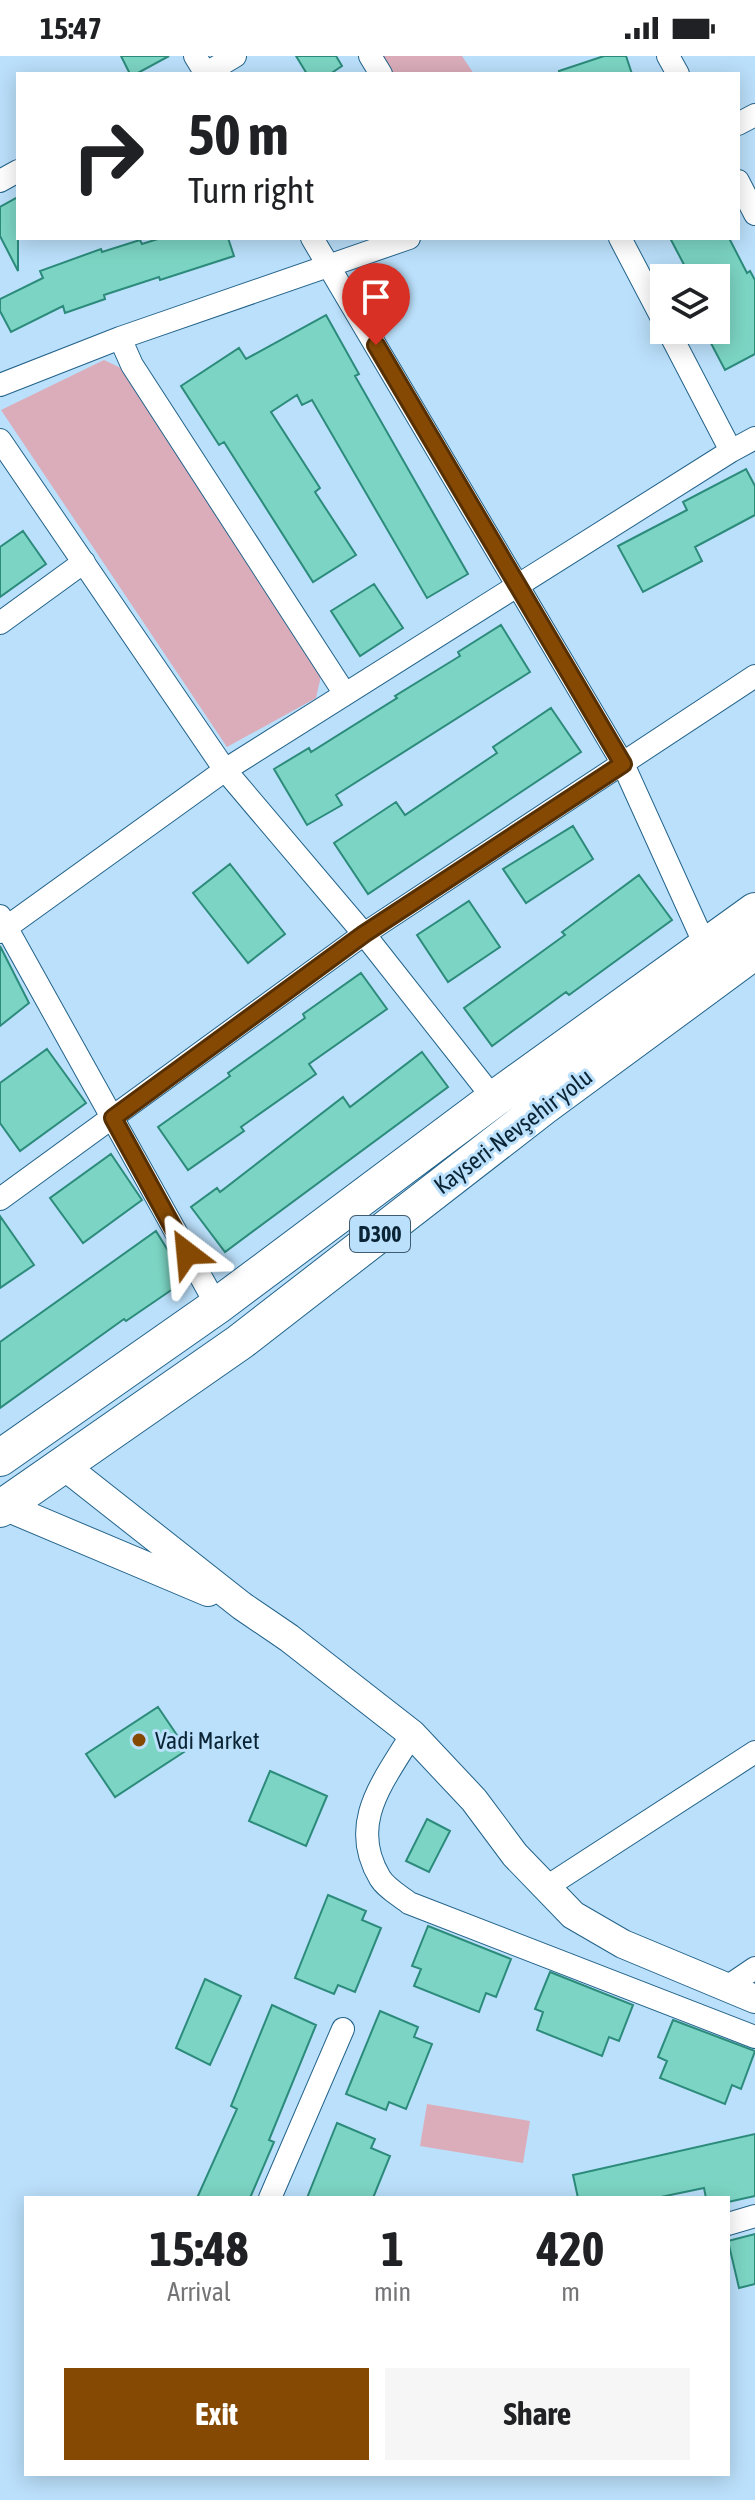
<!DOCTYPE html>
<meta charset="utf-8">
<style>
body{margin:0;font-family:"Asap Condensed",sans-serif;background:#f6f6f6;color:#202124;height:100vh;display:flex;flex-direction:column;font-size:30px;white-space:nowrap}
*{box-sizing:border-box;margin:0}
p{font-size:26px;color:#757577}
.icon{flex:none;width:44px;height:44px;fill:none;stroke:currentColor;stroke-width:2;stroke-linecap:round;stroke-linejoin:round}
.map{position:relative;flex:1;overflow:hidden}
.drawer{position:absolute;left:24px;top:2140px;width:706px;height:280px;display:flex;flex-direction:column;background:#fff;border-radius:0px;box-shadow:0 4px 20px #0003}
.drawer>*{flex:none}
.banner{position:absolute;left:16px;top:16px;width:724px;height:168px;border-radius:0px;box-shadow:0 4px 20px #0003;background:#fff;color:#202124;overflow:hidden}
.controls{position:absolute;left:650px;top:208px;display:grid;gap:16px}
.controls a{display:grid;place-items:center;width:80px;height:80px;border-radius:0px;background:#fff;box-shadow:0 4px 20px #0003;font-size:40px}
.pin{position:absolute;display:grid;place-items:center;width:68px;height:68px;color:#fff;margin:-82px -34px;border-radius:50% 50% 50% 0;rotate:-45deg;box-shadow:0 0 8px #0007}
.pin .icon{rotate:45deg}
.me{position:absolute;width:88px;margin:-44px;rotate:331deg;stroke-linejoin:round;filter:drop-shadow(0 0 6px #0008)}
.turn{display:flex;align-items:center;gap:28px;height:168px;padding:0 40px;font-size:36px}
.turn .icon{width:104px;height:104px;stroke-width:2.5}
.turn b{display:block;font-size:56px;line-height:68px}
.eta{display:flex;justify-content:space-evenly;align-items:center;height:136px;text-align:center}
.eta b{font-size:48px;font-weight:700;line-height:56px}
.cta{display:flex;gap:16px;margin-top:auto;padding:16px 40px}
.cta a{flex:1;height:92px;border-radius:0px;background:#854904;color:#fff;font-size:32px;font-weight:700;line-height:92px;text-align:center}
.cta a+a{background:#f6f6f6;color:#202124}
.status{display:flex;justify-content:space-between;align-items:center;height:56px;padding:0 40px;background:#fff;direction:ltr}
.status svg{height:22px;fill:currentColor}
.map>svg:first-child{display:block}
.green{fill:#dbadba}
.building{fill:#7cd5c4;stroke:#2c8b7b;stroke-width:2}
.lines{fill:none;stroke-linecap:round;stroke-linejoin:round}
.minor-casing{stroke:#23638a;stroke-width:24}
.tertiary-casing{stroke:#23638a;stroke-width:30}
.trunk-casing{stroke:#23638a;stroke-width:38}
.minor{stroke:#fff;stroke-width:22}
.tertiary{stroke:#fff;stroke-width:28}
.trunk{stroke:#fff;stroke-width:36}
.route-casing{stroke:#562f03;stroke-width:20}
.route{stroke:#854904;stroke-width:14}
.poi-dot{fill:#854904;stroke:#bbe0fb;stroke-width:3}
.labels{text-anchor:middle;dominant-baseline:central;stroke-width:6;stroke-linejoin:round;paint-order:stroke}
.shield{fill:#bbe0fb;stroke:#3f5c70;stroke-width:2}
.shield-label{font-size:22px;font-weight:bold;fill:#0a2435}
.street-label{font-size:24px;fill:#0a2435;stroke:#bbe0fb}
.poi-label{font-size:24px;fill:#0a2435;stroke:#bbe0fb;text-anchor:start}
</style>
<div class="status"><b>15:47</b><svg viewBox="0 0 49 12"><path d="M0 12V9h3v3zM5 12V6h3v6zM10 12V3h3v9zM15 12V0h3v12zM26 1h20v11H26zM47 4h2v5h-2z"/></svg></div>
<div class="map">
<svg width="755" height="2444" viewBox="0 0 755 2444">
<rect width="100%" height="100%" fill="#bbe0fb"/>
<path class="green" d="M378,0h84l12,18h-85z
M104,304l17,8 200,308 -5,22 -89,49 -226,-337z
M427,2048l103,17 -7,42 -103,-17z"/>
<path class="building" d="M121,0h48l-33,18h-6z
M296,0h40l6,10 -12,8h-23z
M604,0h22l6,18h-73v-3z
M18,141v74l-18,-35v-29z
M161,182h67l6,18 -74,24 -1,-3 -55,18 1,4 -40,14 -2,-7 -52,26 -11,-21v-12l43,-21 -3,-7 61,-22 1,3 38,-12 2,4z
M670,182h59l18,35 3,-2 5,9v74l-30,16 -21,-40h12v-63l-25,11z
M326,259l33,59 -4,2 113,198 -41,24 -115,-198 -10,5 -5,-10 -26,17 49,76 -5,4 41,63 -43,27 -89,-140 -5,3 -38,-59 58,-38 7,11z
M746,413l9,17v29l-60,32 7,14 -59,31 -25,-46 69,-36 -4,-8z
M23,475l23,33 -46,33v-50z
M374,528l29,44 -43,28 -29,-45z
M501,569l29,47 -194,123 6,10 -35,20 -33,-56 35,-21 2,4 86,-54 -2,-2 65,-40 -2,-4z
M551,652l30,44 -213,142 -34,-51 62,-41 9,13 92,-62 -4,-6z
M573,770l20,33 -67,44 -23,-34z
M230,808l55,70 -37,29 -55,-70z
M639,819l33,45 -103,75 -3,-3 -74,54 -28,-38 101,-73 -3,-3z
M469,845l31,46 -52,35 -31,-47z
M0,890l29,57 -29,23z
M361,917l26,36 -78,55 7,10 -75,53 3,4 -56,39 -30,-43 72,-51 -2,-3 77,-55 -2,-4z
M47,993l39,54 -66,48 -20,-28v-40z
M422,996l26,35 -223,165 -34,-45 26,-19 3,4 123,-95 7,10z
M111,1098l31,46 -59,43 -33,-45z
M0,1160l34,49 -34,23z
M156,1175l30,49 -60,41 -2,-2 -124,89v-66z
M158,1651l29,43 -72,47 -29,-43z
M270,1715l57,25 -21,50 -57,-25z
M427,1763l23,12 -21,41 -23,-11z
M328,1839l38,16 -4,9 19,8 -26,64 -17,-7 -4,9 -39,-16z
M428,1870l83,33 -15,38 -10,-4 -7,19 -65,-26 7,-17 -9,-3z
M550,1916l83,33 -14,36 -10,-4 -7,19 -65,-26 6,-18 -8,-3z
M205,1923l36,17 -31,69 -34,-17z
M272,1949l44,20 -47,115 5,2 -24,56h-53l40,-89 -6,-3z
M380,1955l38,16 -4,10 18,7 -26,65 -17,-7 -3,8 -40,-16z
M673,1964l82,31 -14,38 -9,-4 -7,19 -65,-26 7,-17 -9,-4z
M337,2067l38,16 -4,9 19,8 -17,42h-66z
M755,2078v62l-27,6v-4h-22l-2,-10 -48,10h-78l-5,-23z
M755,2178v50l-16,4 -11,-47z"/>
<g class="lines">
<defs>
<path id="minor" d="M195,0l11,18
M370,0l11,18
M668,0l10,18
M205,18l30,-18
M738,68l17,-9
M0,125l18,-10
M738,125l17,33
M312,182l311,526 82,181
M620,182l44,84
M668,274l63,121
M120,282l12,27 213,329
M0,329l120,-47 289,-100
M0,384l225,330 139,164 130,165
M0,567l84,-61
M0,860l217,390
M0,876l225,-162 506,-319 24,-13
M0,1143l364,-265 391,-258
M412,1678c-28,47 -65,89 -32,144 6,10 20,18 29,25l346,134
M545,1832l210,-136
M727,1931l28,-19
M270,2142l73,-169
M728,2168l27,-8"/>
<path id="tertiary" d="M63,1409l179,141 47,32 123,96 62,66 41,55 58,60 50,29 132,55
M4,1450l204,86"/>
<path id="trunk" d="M0,1402l217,-152 277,-207 261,-188
M0,1453l240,-167 303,-235 212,-156"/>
</defs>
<use href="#minor" class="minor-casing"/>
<use href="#tertiary" class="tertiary-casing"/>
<use href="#trunk" class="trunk-casing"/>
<use href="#minor" class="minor"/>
<use href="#tertiary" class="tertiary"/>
<use href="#trunk" class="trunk"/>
</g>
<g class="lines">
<defs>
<path id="route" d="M187,1197l-74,-135 251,-184 259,-170 -247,-419"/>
</defs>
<use href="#route" class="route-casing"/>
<use href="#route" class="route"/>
</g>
<circle class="poi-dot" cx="139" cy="1684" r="8"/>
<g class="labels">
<rect class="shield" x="350" y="1160" width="60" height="36" rx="6"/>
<g class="shield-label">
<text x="380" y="1178">D300</text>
</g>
<g class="street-label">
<text transform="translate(513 1075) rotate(-37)">Kayseri-Nevşehir yolu</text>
</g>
<g class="poi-label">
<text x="155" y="1684">Vadi Market</text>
</g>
</g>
</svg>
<div class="controls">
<a><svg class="icon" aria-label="layers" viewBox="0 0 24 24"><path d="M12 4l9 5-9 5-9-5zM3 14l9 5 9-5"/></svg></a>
</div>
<div class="pin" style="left:376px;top:289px;background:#d93025"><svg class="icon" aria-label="arrive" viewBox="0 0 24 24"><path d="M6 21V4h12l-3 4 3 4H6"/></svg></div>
<svg class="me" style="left:187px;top:1197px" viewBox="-20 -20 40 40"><path d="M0-17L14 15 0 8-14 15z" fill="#854904" stroke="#fff" stroke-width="4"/></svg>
<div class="banner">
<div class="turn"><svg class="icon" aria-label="right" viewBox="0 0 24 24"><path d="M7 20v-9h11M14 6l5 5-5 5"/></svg><div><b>50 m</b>Turn right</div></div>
</div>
<section class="drawer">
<div class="eta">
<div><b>15:48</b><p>Arrival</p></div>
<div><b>1</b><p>min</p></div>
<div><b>420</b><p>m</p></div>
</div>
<div class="cta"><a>Exit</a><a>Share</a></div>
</section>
</div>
